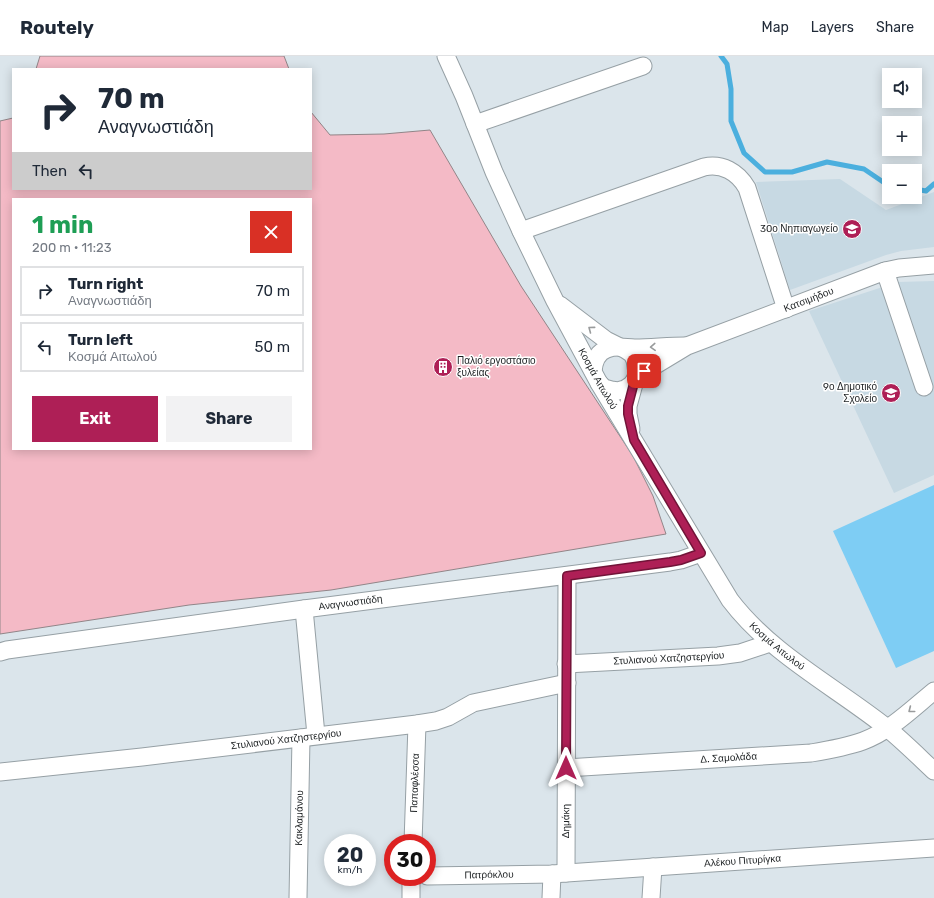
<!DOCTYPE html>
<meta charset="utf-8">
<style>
body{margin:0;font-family:Rubik,sans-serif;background:#f2f2f3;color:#1f2937;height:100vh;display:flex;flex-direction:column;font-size:15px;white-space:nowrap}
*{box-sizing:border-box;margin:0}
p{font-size:13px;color:#747a83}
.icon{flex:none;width:22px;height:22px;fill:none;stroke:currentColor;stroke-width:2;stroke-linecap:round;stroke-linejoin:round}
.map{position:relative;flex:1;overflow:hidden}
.sheet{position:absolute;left:12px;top:142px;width:300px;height:252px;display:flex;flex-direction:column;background:#fff;border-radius:0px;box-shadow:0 2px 10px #0003}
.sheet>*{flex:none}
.banner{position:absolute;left:12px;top:12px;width:300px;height:122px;border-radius:0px;box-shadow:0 2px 10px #0003;background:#fff;color:#1f2937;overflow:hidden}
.controls{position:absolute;left:882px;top:12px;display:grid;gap:8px}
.controls a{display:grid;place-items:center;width:40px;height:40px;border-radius:0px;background:#fff;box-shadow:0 2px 10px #0003;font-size:20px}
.speed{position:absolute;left:324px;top:778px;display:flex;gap:8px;font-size:20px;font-weight:700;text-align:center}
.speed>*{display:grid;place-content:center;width:52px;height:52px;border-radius:50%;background:#fff;box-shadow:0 2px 10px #0003;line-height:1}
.speed small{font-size:10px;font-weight:400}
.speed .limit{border:6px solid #d22;background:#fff;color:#111}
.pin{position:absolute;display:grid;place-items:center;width:34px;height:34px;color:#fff;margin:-17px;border-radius:8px;box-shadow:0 2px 6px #0006}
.me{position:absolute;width:44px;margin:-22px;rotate:0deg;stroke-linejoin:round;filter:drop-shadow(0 0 3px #0008)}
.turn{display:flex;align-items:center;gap:14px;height:84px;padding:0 20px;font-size:18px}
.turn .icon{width:52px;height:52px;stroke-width:2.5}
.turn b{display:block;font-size:28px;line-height:34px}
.then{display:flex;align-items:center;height:38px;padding:0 20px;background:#0003;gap:8px;font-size:15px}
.round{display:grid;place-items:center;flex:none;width:42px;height:42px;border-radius:0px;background:#f2f2f3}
.head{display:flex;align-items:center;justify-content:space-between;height:68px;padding:0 20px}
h1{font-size:24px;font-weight:700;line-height:30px;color:#1e9e55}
.action{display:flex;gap:8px;margin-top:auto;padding:8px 20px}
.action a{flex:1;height:46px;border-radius:0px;background:#ae1f56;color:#fff;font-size:16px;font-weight:700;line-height:46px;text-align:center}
.action a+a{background:#f2f2f3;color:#1f2937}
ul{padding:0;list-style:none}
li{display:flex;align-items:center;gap:12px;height:50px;margin:0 8px 6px;padding:0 12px;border:2px solid #e0e1e3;border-radius:0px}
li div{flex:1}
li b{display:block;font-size:15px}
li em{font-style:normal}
header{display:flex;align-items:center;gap:24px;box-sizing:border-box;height:56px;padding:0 20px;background:#fff;border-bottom:1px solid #e0e1e3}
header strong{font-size:19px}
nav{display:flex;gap:22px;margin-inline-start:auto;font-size:14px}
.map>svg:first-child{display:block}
.built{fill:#c7d9e3}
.green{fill:#7ecdf4}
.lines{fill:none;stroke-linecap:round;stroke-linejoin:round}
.stream{stroke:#4bafde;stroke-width:5}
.building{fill:#f4bac6;stroke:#918588;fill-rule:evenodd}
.minor-casing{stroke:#96a0a5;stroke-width:19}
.minor{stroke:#fff;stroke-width:17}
.oneway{stroke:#999b9c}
.route-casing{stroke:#711438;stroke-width:10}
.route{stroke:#ae1f56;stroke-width:7}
.labels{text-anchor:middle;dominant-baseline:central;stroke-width:3;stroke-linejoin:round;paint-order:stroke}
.poi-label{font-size:10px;fill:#1c2022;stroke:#fff;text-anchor:end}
.street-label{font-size:10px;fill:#1c2022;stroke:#fff}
</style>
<header>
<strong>Routely</strong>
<nav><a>Map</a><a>Layers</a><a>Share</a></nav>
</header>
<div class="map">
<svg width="934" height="842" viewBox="0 0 934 842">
<rect width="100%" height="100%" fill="#dbe5eb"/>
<path class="built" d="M840,123l46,31 48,-18v55l-33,4 -15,4 -96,35 -34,-108z
M934,225v194l-40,18 -85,-182 89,-29z"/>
<path class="green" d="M934,429v166l-38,17 -63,-137z"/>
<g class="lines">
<path class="stream" d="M721,0l6,8 4,25v32l13,32 21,19h27l35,-10 37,7 25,17
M915,133l11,2 8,-7"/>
</g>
<path class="building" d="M40,0h244l5,13h-253z
M311,56l19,23 54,-1 46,-4 91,156 112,170 20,40 13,38 -335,56 -142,15 -189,29v-513l13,-3v71h298zM13,143h298v250h-298z"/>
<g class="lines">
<defs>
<g id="minor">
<path id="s1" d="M446,0l18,40 30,76 27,59 34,70 44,82 131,217c41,54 104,86 157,128 16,13 31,28 47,43"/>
<path d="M475,68l168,-58"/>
<path d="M521,175l183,-64c18,-4 34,5 43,21l39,121"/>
<path d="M885,215l39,116"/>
<path d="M560,249l46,35 20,10 6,4 3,6 2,13 -9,33v8l3,15"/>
<path d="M593,315c1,-10 5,-19 14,-22 9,-4 19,-1 28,-1 16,0 33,-2 50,-2"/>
<path id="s2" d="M599,327l5,5 7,2 7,1 7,-2 6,-4 8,-10 48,-29 198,-75 14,-3 35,-3"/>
<path d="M304,553l12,126"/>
<path id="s3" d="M0,596l7,-2 297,-41 366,-47 11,-2 20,-7"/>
<path id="s4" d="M566,608l152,-8 22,-3 30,-10"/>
<path id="s5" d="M566,712l245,-15c18,-3 35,-6 52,-12 27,-10 49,-32 71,-50"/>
<path id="s6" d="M0,716l142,-15 275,-33 19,-3 12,-4 25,-14 94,-20"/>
<path id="s7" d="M413,787l4,-119"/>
<path id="s8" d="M566,817l1,-297"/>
<path id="s9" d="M427,820l125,-2 382,-26"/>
<path id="s10" d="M298,842l3,-160"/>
<path d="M411,842v-21"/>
<path d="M551,842l1,-24"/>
<path d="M651,842l2,-31"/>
</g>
</defs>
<use href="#minor" class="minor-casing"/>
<use href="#minor" class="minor"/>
</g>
<defs><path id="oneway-chevron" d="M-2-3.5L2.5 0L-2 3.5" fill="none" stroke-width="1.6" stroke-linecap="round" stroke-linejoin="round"/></defs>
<g class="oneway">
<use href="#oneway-chevron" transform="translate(591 273) rotate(-143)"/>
<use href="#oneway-chevron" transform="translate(653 291) rotate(177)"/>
<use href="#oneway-chevron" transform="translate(911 654) rotate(142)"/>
</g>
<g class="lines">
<defs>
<path id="route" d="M566,712l1,-192 103,-14 11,-2 20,-7 -67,-113 -6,-26v-8l7,-27 9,-8"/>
</defs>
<use href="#route" class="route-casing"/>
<use href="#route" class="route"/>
</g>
<defs>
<symbol id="school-disc" viewBox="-11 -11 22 22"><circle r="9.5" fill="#ae1f56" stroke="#fff"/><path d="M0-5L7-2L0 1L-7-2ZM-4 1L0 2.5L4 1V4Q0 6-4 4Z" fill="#fff"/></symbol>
<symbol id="building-disc" viewBox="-11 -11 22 22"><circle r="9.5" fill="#ae1f56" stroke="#fff"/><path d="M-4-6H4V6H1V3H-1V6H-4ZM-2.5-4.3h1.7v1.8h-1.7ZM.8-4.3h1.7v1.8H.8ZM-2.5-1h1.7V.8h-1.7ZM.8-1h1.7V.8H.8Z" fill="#fff"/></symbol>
</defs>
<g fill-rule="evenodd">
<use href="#school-disc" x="841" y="162" width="22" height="22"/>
<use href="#building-disc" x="432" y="300" width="22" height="22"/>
<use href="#school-disc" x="880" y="326" width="22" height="22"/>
</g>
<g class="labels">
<g class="poi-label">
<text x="838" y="173">30ο Νηπιαγωγείο</text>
<text x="457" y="305" text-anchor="start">Παλιό εργοστάσιο<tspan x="457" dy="12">ξυλείας</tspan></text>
<text x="877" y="331">9ο Δημοτικό<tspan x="877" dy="12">Σχολείο</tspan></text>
</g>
<g class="street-label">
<text stroke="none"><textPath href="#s2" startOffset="235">Κατσιμήδου</textPath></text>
<text stroke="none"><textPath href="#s1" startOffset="357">Κοσμά Αιτωλού</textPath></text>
<text stroke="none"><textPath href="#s3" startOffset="354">Αναγνωστιάδη</textPath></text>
<text stroke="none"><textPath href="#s1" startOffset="681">Κοσμά Αιτωλού</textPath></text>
<text stroke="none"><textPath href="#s4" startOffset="103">Στυλιανού Χατζηστεργίου</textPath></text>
<text stroke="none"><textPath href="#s6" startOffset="288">Στυλιανού Χατζηστεργίου</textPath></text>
<text stroke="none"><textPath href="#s5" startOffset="163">Δ. Σαμολάδα</textPath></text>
<text stroke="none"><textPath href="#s7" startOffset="60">Παπαφλέσσα</textPath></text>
<text stroke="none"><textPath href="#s10" startOffset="80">Κακλαμάνου</textPath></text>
<text stroke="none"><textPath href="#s8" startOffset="52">Δημάκη</textPath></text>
<text stroke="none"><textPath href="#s9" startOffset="316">Αλέκου Πιτυρίγκα</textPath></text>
<text stroke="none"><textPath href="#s9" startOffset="62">Πατρόκλου</textPath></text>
</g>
</g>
</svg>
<div class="controls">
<a><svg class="icon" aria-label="sound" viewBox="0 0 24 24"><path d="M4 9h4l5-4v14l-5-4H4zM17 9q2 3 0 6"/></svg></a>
<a>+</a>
<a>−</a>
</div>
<div class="speed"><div>20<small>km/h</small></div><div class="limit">30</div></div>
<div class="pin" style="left:644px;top:315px;background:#d93025"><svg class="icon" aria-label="arrive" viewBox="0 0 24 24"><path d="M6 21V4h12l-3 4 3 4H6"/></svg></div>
<svg class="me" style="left:566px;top:712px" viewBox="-20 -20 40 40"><path d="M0-17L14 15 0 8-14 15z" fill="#ae1f56" stroke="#fff" stroke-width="4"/></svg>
<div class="banner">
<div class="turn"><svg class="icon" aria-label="right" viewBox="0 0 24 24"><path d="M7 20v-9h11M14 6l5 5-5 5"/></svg><div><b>70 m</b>Αναγνωστιάδη</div></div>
<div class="then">Then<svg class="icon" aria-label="left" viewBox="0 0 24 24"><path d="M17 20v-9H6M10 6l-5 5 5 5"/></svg></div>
</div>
<section class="sheet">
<div class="head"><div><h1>1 min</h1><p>200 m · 11:23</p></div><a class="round" style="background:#d93025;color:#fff"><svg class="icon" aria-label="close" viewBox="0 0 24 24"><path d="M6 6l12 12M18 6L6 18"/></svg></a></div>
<ul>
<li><svg class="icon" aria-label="right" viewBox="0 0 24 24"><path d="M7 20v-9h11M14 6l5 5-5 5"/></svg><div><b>Turn right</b><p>Αναγνωστιάδη</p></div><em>70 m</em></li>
<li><svg class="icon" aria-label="left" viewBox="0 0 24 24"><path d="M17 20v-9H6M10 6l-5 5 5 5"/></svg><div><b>Turn left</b><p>Κοσμά Αιτωλού</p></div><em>50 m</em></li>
</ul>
<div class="action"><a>Exit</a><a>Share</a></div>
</section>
</div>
